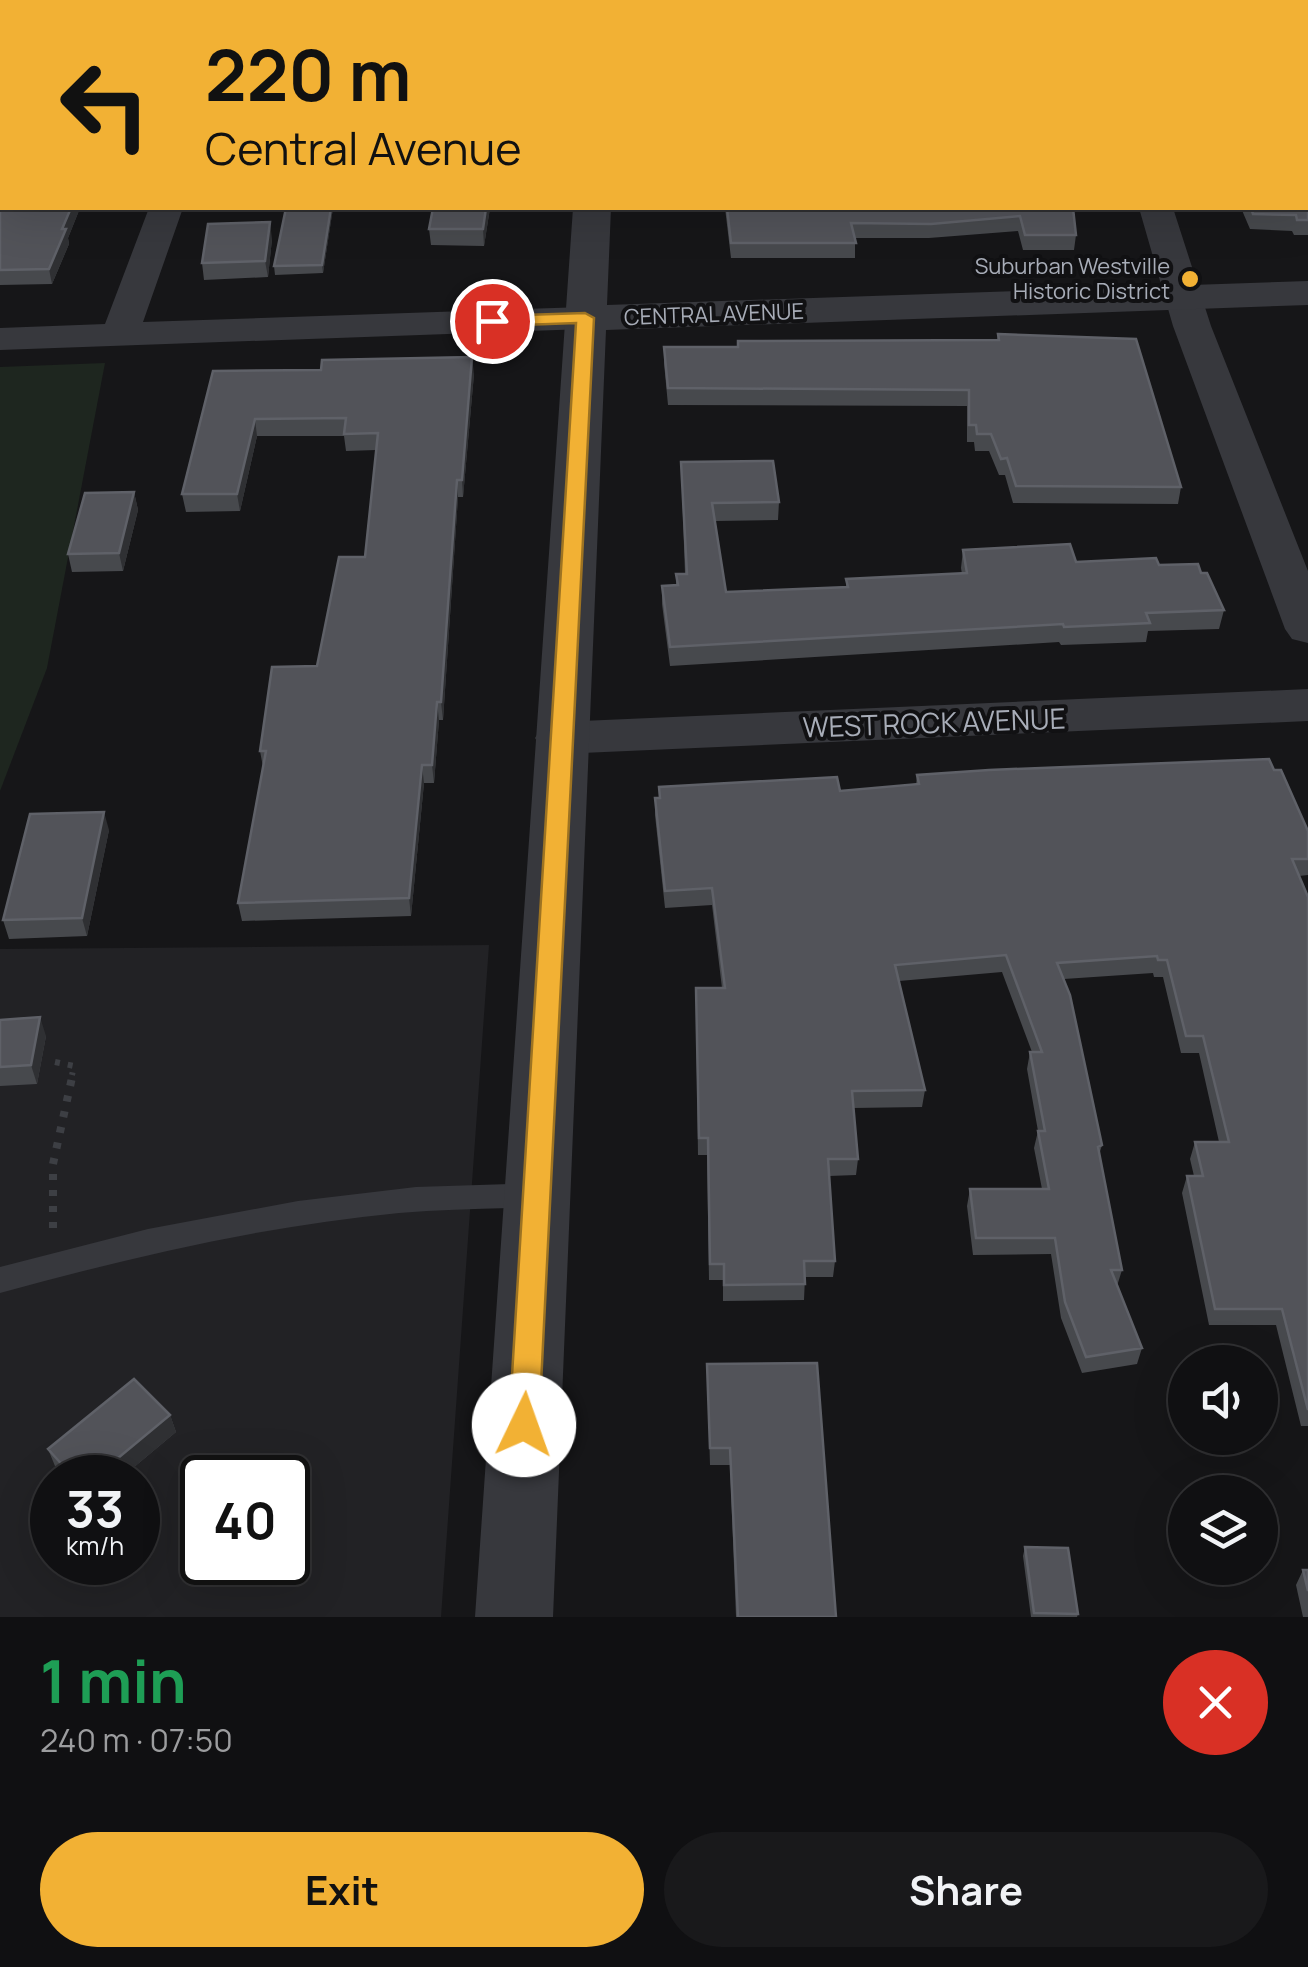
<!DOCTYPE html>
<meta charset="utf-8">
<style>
body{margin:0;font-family:Manrope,sans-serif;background:#19191b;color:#f1f3f6;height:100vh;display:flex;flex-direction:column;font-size:38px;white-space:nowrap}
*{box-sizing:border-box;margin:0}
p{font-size:32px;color:#9c9d9f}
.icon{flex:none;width:55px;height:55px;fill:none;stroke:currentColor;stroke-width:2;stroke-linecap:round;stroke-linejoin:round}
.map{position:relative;height:1617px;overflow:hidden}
.details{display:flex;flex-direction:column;background:#101012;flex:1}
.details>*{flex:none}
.top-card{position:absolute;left:0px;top:0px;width:1310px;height:210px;box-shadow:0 10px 40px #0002,0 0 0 2px #303032;background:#f2b134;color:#111;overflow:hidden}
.buttons{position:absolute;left:1168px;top:1345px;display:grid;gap:20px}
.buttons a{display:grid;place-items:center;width:110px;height:110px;border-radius:50%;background:#101012;box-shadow:0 10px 40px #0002,0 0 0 2px #303032;font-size:50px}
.speed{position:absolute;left:30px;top:1455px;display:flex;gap:20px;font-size:50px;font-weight:700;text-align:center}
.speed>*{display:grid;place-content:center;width:130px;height:130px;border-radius:50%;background:#101012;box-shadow:0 10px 40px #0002,0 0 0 2px #303032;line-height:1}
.speed small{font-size:25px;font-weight:400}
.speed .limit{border:5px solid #111;border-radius:15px;background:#fff;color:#111}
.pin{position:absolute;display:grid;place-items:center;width:85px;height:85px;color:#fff;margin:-42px;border:5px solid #fff;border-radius:50%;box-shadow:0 2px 10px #0007}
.me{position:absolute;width:110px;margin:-55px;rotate:3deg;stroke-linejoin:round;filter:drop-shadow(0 0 8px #0008)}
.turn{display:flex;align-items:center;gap:35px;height:210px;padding:0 40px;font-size:45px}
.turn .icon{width:130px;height:130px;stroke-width:2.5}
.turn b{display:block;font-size:70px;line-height:85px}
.round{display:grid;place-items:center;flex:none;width:105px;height:105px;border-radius:52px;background:#19191b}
.head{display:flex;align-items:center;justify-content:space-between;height:170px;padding:0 40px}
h1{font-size:60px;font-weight:700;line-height:75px;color:#1e9e55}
.cta{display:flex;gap:20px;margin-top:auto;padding:20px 40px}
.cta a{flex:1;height:115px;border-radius:60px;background:#f2b134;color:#111;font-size:40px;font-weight:700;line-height:115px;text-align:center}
.cta a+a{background:#19191b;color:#f1f3f6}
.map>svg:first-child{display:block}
.built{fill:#222225;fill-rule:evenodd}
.green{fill:#1e261f}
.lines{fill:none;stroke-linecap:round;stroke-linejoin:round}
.path-far1{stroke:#3d3f44;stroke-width:6;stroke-dasharray:5 8;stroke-linecap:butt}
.path{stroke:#3d3f44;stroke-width:8;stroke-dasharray:6 10;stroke-linecap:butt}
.service{fill:#37383d;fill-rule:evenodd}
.minor{fill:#37383d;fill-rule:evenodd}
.tertiary{fill:#37383d;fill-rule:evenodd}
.wall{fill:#47494d}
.shaded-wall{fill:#2f3033}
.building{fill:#525359;stroke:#5f6168;stroke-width:2.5}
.route{fill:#f2b134;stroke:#9d7322;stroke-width:2.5}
.poi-dot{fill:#f2b134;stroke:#111113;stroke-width:4}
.labels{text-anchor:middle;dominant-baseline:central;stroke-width:8;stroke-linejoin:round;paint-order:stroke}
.far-poi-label{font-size:22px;fill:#a8adb8;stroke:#111113;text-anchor:end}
.far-street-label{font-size:22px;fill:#a8adb8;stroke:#111113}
.street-label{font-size:28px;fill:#a8adb8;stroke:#111113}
</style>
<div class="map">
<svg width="1308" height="1617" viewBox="0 0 1308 1617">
<rect width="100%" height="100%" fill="#161618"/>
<path class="built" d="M489,945l-48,672h-441v-668zM52,1478h86v84h-86zM202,1478h86v84h-86z"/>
<path class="green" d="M105,363l-58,305 -47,123v-424z"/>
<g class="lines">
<path class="path-far1" d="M55,1062l19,4 -2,9"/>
<path class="path" d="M53,1228v-64l20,-91"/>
<path class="service" d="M537,1183l11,3 4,9 -4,9 -11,3c-46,2 -92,2 -138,6 -136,13 -268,44 -399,80v-26l148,-38 150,-28 118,-14z"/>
<path class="minor" d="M1082,0h30l1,2h-29z
M149,208h34l-40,114 442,-15 13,3 6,8 -6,8 -13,3 -585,21v-22l105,-4z
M1139,208h34l38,118 97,245v72l-16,-4 -7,-10 -112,-303z
M1308,689v32l-749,33 -17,-5 -7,-11 7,-11 17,-5z"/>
<path class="tertiary" d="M588,0h32v2h-32z
M573,208h38l-4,97 701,-24v24l-702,25 -53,1287h-78z"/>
</g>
<path class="wall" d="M0,0l2,2v124h-2z
M311,0h188v2h-188z
M1308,123v112h-14l-2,-4 -42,-2 -9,-21h67z
M0,158l2,50h78l-12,30 1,6 -17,40 -52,1z
M286,208h47l-10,65 -48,2 -1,-9z
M431,208h59l-6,38 -53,-1 -2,-16 4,-17h-2z
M725,208h348l3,27 -2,15h-51l-5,-19 -89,7h-74v20h-124z
M272,239l-4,38 -64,3 -2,-17z
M998,334l183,153 -3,17 -165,-1 -8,-28h-6l-10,-24h-14l-1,-9h-7v-36l-299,-1 -4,-42v-16h74l259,-7z
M213,371l261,3 -11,123h-5l-15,223h-4l-5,63h-10l-13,133 -169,5 -4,-18 25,-136 -3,-16 57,-85 48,-109 11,-107 -30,1 -2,-15h-87l-17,75 -54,1 -4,-18z
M681,462l98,40 -1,18 -63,1 11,71 120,-5v-8l116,-5 -1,-6 2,-18 113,12 83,3 42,8 23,37 -5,19 -71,2 -2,11 -85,3 -2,-3 -389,24 -8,-62v-18l14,-1v-11h9z
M134,492l4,18 -15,61 -51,1 -4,-18z
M1274,770l34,61v44l-9,1 9,21v529h-7l-25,-101h-67l-27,-132 5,-17h7l-4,-17 5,-17h24l-20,-89h-18l-18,-76h-9l-1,-4 -89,6 38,166 -3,10 23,115 -5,16 25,62 -5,16 -55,9 -21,-55 -10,-64 -78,1 -6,-49 3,-17h72l-8,-41 4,-17 -11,-62 3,-17h2l-30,-80 -103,9 26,109 -3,17 -69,1 5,51 -2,16 -27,1 6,85 -2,16h-28l-1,23 -81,1v-21h-14l-2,-125h-9l-2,-150 26,-17 -10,-83 -47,3 -10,-93v-17h4v-11l181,4 76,-6 1,-10z
M109,830l-22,106 -78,3 -6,-19z
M0,1020l46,16 -9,48 -37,2z
M707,1364l129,253h-100l-6,-152h-20z
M170,1415l6,17 -55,46h-55l-11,-12 -7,-17z
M1025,1547l53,67 -1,3h-46l-8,-61z
M1303,1570h5v47h-5l-7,-32z"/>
<path class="shaded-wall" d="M71,208h9l-12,30 1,6 -17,40 -3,-15z
M331,208h2l-10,65 -1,-8z
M486,208h4l-6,38 -1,-17z
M270,222l2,17 -4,38 -3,-16z
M472,357l2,17 -11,123 -1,-17z
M255,419l2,17 -17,75 -3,-17z
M457,480l1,17 -15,223 -2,-18z
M134,492l4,18 -15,61 -4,-18z
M437,702l2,18 -5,63 -2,-18z
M422,765l2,18 -13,133 -2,-18z
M104,812l5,18 -22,106 -5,-18z
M40,1017l6,19 -9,48 -6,-19z
M170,1415l6,17 -55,46h-27z"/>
<path class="building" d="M0,0h155l-1,2h-152v109h-2z
M412,0h83v2h-83z
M717,0h308v2h-308z
M1172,0h136v14v-12h-136z
M1308,123v97h-11l-1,-5 -43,-1 -2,-6h57z
M2,153v55h69l-9,21h4l-17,40 -49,1v-112z
M286,208h45l-9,57 -48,1z
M433,208h53l-3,21h-54z
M727,208h346l3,27h-51l-5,-19 -89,8 -80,-1 5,20h-125z
M270,222l-5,39 -63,2 6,-39z
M998,334l138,5 45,148 -165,-1 -9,-28 -6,1 -10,-25h-14l-1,-9h-7v-35l-301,-2 -4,-41h74v-6l261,-1z
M472,357l-10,123h-5l-16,222h-4l-5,63h-10l-13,133 -171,5 28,-152h-6l12,-84 45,-1 22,-109h26l13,-124 -34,1 2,-16 -91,1 -18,75h-55l31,-123 108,-1 1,-10z
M773,461l6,41 -67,1 14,89 122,-5 -2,-8 121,-6 -4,-23 107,-6 6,18 80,-4 3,7 39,-1 3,9h6l17,37 -78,3 4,10 -86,4 -1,-3 -393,23 -8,-61 16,-1 -2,-11h11l-6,-112z
M134,492l-15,61 -51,1 17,-61z
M1269,759l5,11h7l27,61v28h-16l16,38v513l-26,-101h-67l-28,-133h16l-8,-34h34l-26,-106h-17l-19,-76h-9l-1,-4 -100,7 13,32 32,150 -4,2 24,123h-11l31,78 -56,9 -21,-55 -10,-64h-79l-6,-49h79l-11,-58h7l-15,-79h12l-36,-97 -111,10 30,125 -73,1 6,68h-30l7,102h-31l1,23 -81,1v-21h-14l-2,-126h-9l-3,-150h29l-13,-100 -47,3 -10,-93h5l-1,-11 178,-10 3,14 79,-7 -2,-9 72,-5z
M104,812l-22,106 -79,2 27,-106z
M40,1017l-9,48 -31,2v-47z
M817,1363l19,254h-98l-8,-169h-20l-3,-84z
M134,1379l36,36 -76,63h-20l-26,-29z
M1025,1547l43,1 10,66 -44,-1z
M1303,1570h5v21z"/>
<path class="route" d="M585,313l9,5 -55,1107 -4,10 -11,4 -11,-4 -4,-10 67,-1102 -84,3 -8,-5 8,-5z"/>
<circle class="poi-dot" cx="1190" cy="279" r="10"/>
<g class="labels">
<g class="far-poi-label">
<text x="1170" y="266">Suburban Westville<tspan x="1170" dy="25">Historic District</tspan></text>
</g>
<g class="far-street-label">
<text transform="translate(714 314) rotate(-2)">CENTRAL AVENUE</text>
</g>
<g class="street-label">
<text transform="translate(934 722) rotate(-2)">WEST ROCK AVENUE</text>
</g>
</g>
</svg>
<div class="buttons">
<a><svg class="icon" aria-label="sound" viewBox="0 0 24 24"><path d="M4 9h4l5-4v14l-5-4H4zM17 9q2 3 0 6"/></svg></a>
<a><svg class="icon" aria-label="layers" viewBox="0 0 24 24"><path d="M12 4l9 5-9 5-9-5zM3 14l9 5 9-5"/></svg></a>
</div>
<div class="speed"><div>33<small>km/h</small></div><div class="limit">40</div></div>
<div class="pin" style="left:492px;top:321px;background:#d93025"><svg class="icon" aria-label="arrive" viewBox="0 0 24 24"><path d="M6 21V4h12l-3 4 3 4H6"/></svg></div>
<svg class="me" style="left:524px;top:1425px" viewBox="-20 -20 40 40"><circle r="19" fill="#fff"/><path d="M0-13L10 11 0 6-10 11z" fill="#f2b134"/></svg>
<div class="top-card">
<div class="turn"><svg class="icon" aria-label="left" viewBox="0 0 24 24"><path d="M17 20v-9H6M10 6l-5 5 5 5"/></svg><div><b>220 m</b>Central Avenue</div></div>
</div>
</div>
<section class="details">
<div class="head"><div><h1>1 min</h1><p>240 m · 07:50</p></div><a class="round" style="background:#d93025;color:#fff"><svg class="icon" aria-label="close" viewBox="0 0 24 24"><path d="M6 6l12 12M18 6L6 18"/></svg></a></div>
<div class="cta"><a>Exit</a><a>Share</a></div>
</section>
